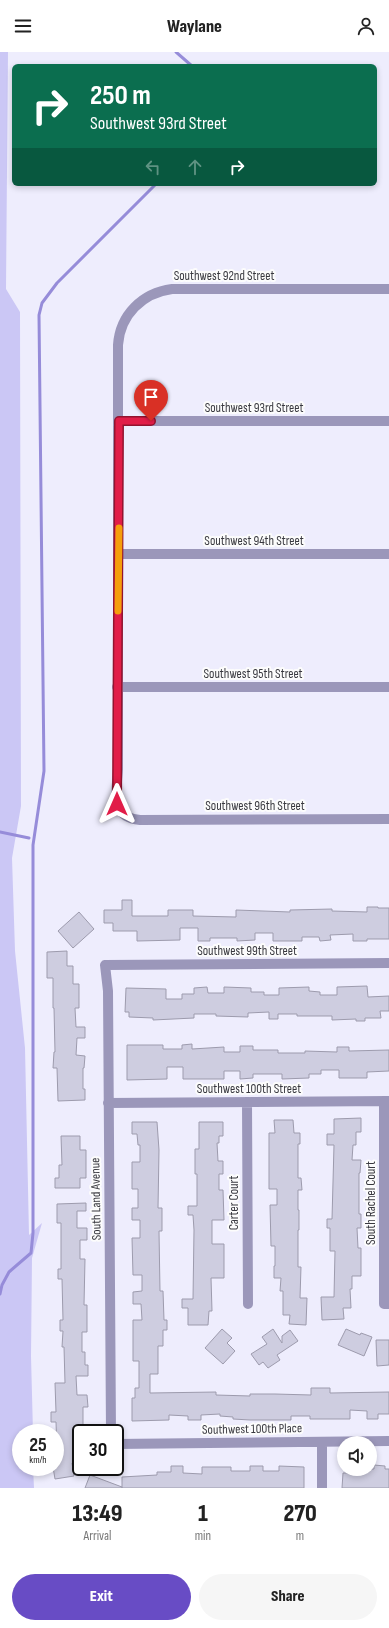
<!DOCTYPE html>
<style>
body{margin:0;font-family:"Sofia Sans Condensed",sans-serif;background:#f6f6f6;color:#222;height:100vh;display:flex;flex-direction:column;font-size:15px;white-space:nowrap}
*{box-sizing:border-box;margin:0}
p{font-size:13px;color:#767676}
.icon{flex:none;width:22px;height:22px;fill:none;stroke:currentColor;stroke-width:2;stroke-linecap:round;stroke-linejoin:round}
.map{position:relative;height:1436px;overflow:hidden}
.details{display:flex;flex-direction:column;background:#fff;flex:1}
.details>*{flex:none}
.guide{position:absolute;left:12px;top:12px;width:365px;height:122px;border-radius:6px;box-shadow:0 2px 6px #0003;background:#0b6e4f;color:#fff;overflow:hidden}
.buttons{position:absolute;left:337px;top:1384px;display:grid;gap:8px}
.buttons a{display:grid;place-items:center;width:40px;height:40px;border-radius:50%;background:#fff;box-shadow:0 2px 6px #0003;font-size:20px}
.speed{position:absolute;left:12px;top:1372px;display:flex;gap:8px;font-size:20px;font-weight:700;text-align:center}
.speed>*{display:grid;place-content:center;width:52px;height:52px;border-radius:50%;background:#fff;box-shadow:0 2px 6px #0003;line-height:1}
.speed small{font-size:10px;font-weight:400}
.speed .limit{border:2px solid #111;border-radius:6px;background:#fff;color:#111}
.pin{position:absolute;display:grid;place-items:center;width:34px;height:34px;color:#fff;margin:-41px -17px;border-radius:50% 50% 50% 0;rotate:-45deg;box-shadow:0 0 4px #0007}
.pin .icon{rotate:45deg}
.me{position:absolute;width:44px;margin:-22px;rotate:0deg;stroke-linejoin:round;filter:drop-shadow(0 0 3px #0008)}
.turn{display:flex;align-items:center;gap:14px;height:84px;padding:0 12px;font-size:18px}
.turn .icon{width:52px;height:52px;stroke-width:2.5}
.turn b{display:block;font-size:28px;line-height:34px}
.lanes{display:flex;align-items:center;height:38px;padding:0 12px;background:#0003;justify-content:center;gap:20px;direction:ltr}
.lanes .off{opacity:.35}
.eta{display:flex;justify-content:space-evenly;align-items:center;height:68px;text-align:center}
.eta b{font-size:24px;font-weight:800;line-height:28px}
.cta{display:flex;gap:8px;margin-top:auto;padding:8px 12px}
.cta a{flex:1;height:46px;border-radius:24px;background:#684cc5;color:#fff;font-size:16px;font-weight:800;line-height:46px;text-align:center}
.cta a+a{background:#f6f6f6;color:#222}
header{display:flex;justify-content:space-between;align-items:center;height:52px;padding:0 12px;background:#fff;font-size:18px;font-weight:800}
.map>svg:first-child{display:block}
.green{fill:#cbc7f5}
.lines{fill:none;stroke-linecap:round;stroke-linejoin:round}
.stream{stroke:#968cd9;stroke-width:3}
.building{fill:#cecde0;stroke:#9d9bad}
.minor{stroke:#9b97ba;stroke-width:10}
.route-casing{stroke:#92132f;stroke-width:10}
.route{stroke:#e11d48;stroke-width:7}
.slow{stroke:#f59e0b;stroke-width:7}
.labels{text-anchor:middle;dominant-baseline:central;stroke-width:4;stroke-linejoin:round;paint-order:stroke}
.street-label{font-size:13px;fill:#38383f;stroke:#fcfcfc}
</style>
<header><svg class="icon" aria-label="menu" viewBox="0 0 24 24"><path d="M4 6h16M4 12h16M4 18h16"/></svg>Waylane<svg class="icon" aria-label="person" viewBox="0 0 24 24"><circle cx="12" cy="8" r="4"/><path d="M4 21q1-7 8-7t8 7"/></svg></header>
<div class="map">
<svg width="389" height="1436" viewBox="0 0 389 1436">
<rect width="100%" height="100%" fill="#eeedfd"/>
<path class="green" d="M0,0h8l-2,237 14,23 1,494 -9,52 3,93 10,97 4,187 13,-12 -10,35 -1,98 2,77h-12v34h12l1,21h-34z"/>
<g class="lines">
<path class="stream" d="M176,0l16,14
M0,780l29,6
M0,1242l2,-9 7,-13 22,-19 2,-20v-388l11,-74 -5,-456 3,-12 15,-20 99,-99"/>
</g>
<path class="building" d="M122,848h10v16h36v-6h25v6l43,1v-7l54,2v-2l42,-1v2l35,1v-5h11v1h11v31h-22v2h-14v-7l-23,1 1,5 -11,1 -1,-4h-17v4h-29v-8h-18v7l-18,1v-3h-27v3h-12v-13h-18v12l-43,1v-10h-24v-8h-9v-13h18z
M79,860l15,17 -21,19 -15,-17z
M67,899v15h6v18h6v24h-4l1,19h9v11h-8l-1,17 9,1 -1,12h-1v21h2v11l-27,1 -1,-33h-4l1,-16h1l-1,-44h-1v-30h-6v-26z
M367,934l1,11 21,-1v15h-9l1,7h-16v3h-9v-2l-24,1v-4h-35v-2h-19v5h-9v-7l-21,1v4l-32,-1v-2h-22v4l-41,2v-2l-24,-1v-5h-4l1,-24 40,1v10h16v-5h12v-6l13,-1 1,6h16v-6l27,1v4h13v3h15v-7l30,-1v4l11,1v3h17v-8z
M192,992v5l32,-2v5h16v-6h13v4h25v3h27v-2l32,1v-5h12v4l40,-1v21l-22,1v6h-28v-8h-18v4h-12v4l-27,1v-5h-29v4l-13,1v-8h-16v8h-41v-12h-16v12l-40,1v-35h36v4h19v-4z
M361,1066v14h-5v13h-3l-1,15h9l-1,13h-1v41h2v14h-4l1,20h3v28h-9v13h-2l1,19h-8l1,11 -22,1 -1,-23h13l1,-46h-5v-23h-3v-9h5l2,-74h-7v-11h7v-15z
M274,1068h19l1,13h6v11h-2v34h3l1,12h-4v20h1v20h-1v37h3l-1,31h7l-1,27 -17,-1 1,-9h-7v-24h-3l1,-13h-7v-12h1v-20h-4l-1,-41h7v-16h-8v-56h6z
M132,1070h25l2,28 -1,58h4v23h-3l1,60h3l1,29h3v10h-4v16h-5v28h-8v19l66,-1v3l34,1v-2h25l36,1v-7h19v5l59,-1v22h-11v5h-11v-8l-17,-1v9h-40v-3h-19v4h-41l-17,-1v-2l-13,-1v-2l-19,1v5h-13v-4l-19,-1v5l-37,1v-23h3v-10h4v-27h-6v-41h9l-1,-16h-8v-12l9,-1v-16h-9l-1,-37h8v-18h-8v-12h6v-19h-6v-27h8v-17h-2l-1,-11h-5z
M199,1070h24v14h-4v7h-2l1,18h5v13h-4v16h4l1,30h-12v24h12v34h-13l1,33h-3l-1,14h-20v-17h-6v-9h11l1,-69 -1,-15h-5v-9h9v-32h-2v-25h4z
M61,1084h19v14h6v28h-6v10h-25v-10h4v-13h3z
M86,1151v8h-9v17h10v12h-7v19h5l-1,46h3v27h-5v20h3v13h3v11h-12l1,19h10l1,12h-5v18h-7l1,12h-2l4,25 -7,1 2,13 -19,3 -2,-12h2v-15h2l-1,-30h-5v-10h5l-1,-29h10l-1,-36h-2l1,-16h-3v-11h3l-1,-41h-4v-10h3v-46h-4v-19z
M222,1277l10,9 -5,5 8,8 -12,13 -18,-16z
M273,1277l9,14v-7l8,-6 8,11 -21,14 3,5 -12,8 -5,-6 -4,3 -8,-11 16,-10 -5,-7z
M346,1277l14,6 1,-2 11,4 -8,19 -26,-11z
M376,1288h13v25l-12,1z
M374,1413l11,1v3h4v19h-47l1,-15h11v-4h20z
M171,1414h12v7l19,1v-7h29v4h19v-5h13v5h16v-5l25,1v21h-182v-11l35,-2v-3h14z
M90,1423l32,12v1h-37z"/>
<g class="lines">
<path class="minor" d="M389,237h-217c-30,4 -52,26 -54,56v424c-1,22 -9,48 22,51l249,-1
M119,369h270
M119,502h270
M117,635h272
M384,1049v203h5
M247,1050l1,202
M108,1051l281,-2
M111,1381l-3,-442 -3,-26 284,-2
M322,1390v46
M115,1392l274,-3"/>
</g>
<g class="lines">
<defs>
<path id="route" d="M117,752l2,-383h32"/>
</defs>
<use href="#route" class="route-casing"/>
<use href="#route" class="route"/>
<path class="slow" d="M118,559l1,-83"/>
</g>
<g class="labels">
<g class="street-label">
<text x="224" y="224">Southwest 92nd Street</text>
<text x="254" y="356">Southwest 93rd Street</text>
<text x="254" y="489">Southwest 94th Street</text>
<text x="253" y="622">Southwest 95th Street</text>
<text x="255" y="754">Southwest 96th Street</text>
<text x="247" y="899">Southwest 99th Street</text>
<text x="249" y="1037">Southwest 100th Street</text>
<text transform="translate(96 1147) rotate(-91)">South Land Avenue</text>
<text transform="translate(234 1151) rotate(-90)">Carter Court</text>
<text transform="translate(371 1151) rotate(-90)">South Rachel Court</text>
<text transform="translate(252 1377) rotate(-1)">Southwest 100th Place</text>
</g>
</g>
</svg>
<div class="buttons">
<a><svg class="icon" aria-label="sound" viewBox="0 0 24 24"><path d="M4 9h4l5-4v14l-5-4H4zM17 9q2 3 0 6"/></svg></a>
</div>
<div class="speed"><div>25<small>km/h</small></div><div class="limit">30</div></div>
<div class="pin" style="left:151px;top:369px;background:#d93025"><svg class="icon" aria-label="arrive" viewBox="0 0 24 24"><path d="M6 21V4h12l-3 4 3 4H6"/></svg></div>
<svg class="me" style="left:117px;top:752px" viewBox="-20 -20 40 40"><path d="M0-17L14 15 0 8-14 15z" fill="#e11d48" stroke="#fff" stroke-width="4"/></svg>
<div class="guide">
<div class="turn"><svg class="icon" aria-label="right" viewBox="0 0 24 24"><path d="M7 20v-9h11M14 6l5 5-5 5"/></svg><div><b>250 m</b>Southwest 93rd Street</div></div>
<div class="lanes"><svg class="icon off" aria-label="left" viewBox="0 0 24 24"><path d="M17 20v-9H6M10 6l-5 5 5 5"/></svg><svg class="icon off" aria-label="ahead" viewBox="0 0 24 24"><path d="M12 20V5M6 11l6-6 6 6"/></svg><svg class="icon" aria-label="right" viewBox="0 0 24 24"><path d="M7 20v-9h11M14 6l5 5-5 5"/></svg></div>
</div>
</div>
<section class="details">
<div class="eta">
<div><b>13:49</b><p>Arrival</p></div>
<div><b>1</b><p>min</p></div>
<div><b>270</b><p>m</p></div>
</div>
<div class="cta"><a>Exit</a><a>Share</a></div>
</section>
